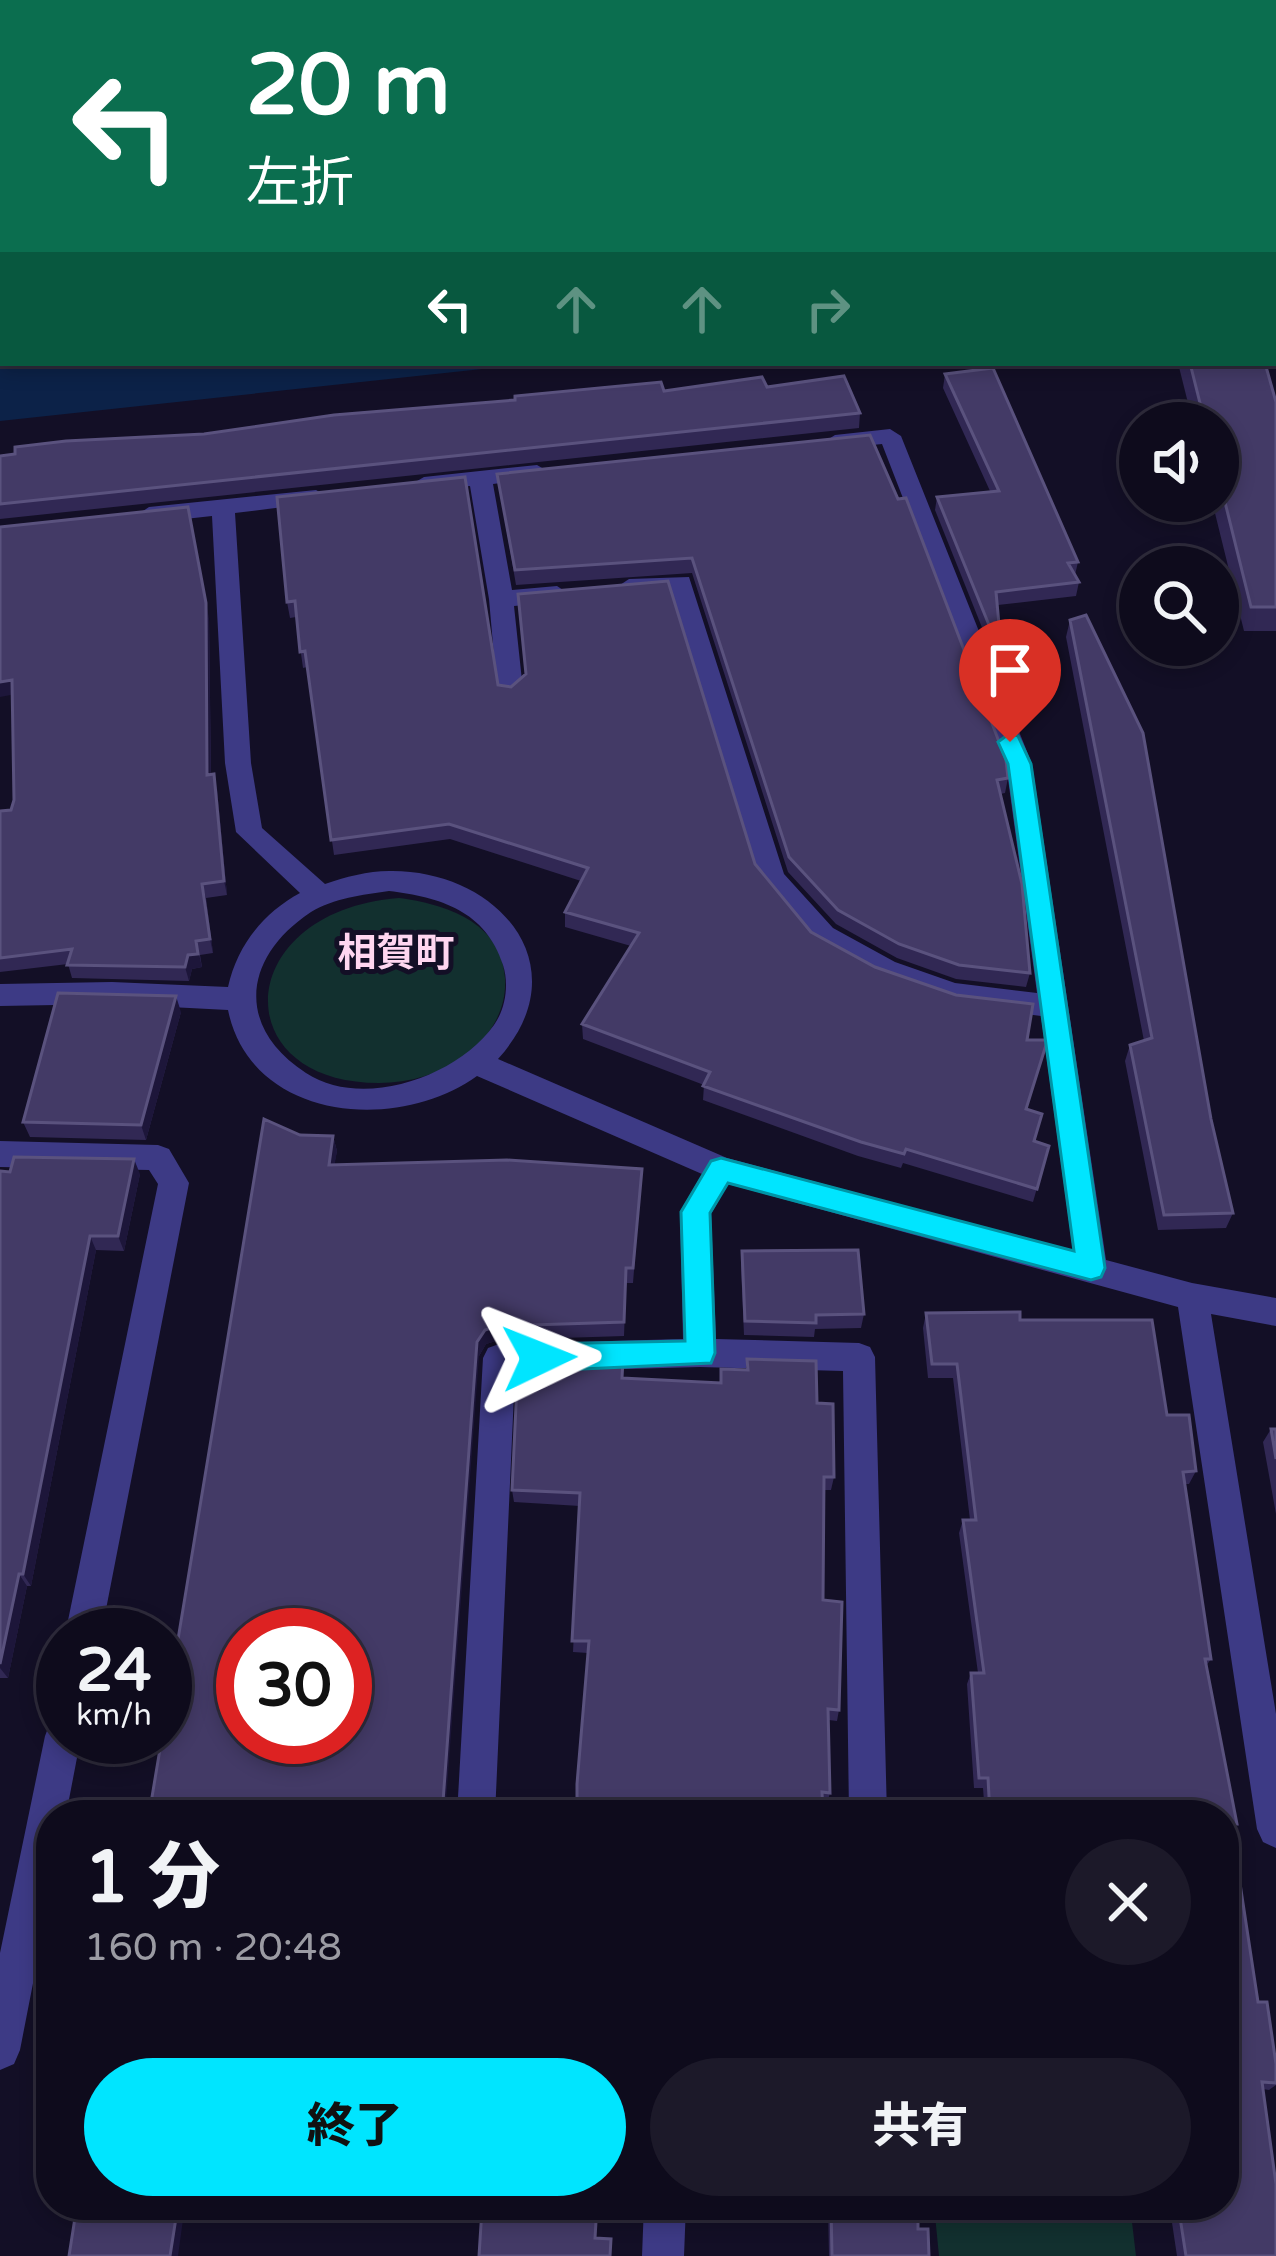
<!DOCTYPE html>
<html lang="ja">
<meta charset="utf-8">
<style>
body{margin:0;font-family:"Varela Round","Noto Sans JP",sans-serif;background:#1c1929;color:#f1f3f6;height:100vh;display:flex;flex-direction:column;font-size:45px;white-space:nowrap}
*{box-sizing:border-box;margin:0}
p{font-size:39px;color:#9b9ba3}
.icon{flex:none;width:66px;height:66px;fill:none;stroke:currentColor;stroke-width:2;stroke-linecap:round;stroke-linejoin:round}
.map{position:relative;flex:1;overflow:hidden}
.panel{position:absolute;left:36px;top:1800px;width:1203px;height:420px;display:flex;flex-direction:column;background:#0e0b1c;border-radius:48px;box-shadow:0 6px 18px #0003,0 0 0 3px #2e2b3b}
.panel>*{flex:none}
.guide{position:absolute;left:0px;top:0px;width:1278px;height:366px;box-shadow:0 6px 18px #0003,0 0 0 3px #2e2b3b;background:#0b6e4f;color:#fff;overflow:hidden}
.tools{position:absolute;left:1119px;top:402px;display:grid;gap:24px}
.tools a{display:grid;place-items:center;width:120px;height:120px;border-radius:50%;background:#0e0b1c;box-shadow:0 6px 18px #0003,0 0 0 3px #2e2b3b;font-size:60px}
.speed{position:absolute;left:36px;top:1608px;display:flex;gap:24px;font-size:60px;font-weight:700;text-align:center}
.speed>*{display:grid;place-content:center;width:156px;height:156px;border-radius:50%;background:#0e0b1c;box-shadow:0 6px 18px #0003,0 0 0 3px #2e2b3b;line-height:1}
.speed small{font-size:30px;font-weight:400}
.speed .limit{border:18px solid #d22;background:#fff;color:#111}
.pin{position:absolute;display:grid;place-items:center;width:102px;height:102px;color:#fff;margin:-123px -51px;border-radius:50% 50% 50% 0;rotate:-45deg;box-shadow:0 0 12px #0007}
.pin .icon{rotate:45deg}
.me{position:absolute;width:132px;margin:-66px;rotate:88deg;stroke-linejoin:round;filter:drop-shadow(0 0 9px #0008)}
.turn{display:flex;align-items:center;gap:42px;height:252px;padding:0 48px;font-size:54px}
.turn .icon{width:156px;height:156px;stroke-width:2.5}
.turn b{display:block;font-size:84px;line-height:102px}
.lanes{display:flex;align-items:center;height:114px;padding:0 48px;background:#0003;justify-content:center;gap:60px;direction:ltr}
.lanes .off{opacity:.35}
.round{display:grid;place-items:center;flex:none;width:126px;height:126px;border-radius:63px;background:#1c1929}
.summary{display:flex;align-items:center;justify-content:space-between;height:204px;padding:0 48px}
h1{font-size:72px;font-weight:800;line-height:90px}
.button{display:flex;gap:24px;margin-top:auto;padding:24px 48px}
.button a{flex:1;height:138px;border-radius:72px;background:#00e5ff;color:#111;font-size:48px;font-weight:800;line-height:138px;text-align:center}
.button a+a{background:#1c1929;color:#f1f3f6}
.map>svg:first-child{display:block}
.green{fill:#12302f}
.water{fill:#0c2248}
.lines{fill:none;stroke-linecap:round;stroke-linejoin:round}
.minor{fill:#3d3a85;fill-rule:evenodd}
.wall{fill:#312854}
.shaded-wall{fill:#1d163a}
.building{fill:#433a66;stroke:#5a527e;stroke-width:3;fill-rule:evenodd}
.route{fill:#00e5ff;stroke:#0095a6;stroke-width:3}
.labels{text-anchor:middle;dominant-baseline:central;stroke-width:10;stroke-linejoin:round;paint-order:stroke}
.quarter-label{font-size:39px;font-weight:bold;fill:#ffd6f0;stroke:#130f26}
</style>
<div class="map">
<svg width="1276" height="2256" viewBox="0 0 1276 2256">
<rect width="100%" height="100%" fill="#130f26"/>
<path class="green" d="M399,898c46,6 103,24 106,80 2,32 -15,59 -40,78 -25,18 -55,27 -86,27 -155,0 -147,-172 20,-185z
M934,2205h196l6,51h-197z"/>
<path class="water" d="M0,353l3,10h588l-109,6 -482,52z"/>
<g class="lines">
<path class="minor" d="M284,0h19l-21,3z
M641,0h36l2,3h-36z
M890,429l11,7 131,328 74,496 86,23 84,15v28l-65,-12 65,400v134l-13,-6 -6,-13 -79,-522 -450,-123 -17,30 5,125 143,4 11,4 5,10 12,458h-38l-6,-444 -143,-4 -185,5 -20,443h-38l26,-457 5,-10 11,-4 184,-5 -3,-127 22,-38 -225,-98c-79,57 -226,46 -249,-66l-116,-6 -112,2v-22l112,-2 116,5c9,-41 35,-74 72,-94l-64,-61 -11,-69 -13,-247 -63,7 -12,-8 12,-8 167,-17 12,7 -4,5 -89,11 16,250 11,65 63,56c20,-7 43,-13 64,-13 108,-2 193,95 109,188l229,99 346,93 -32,-235 -87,-11 -79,-27 -62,-34 -55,-66 -87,-286 -42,3 -12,-8 12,-8 60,-2 95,297 49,54 62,34 60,21 82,10 -31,-229 -124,-320 -47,5 -11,-7 11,-7zM389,891c51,6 97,20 114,74 6,19 3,43 -9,60 -37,52 -132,85 -188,48 -71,-46 -63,-116 5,-161 23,-14 51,-17 78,-21z
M537,465l12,7 -4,5 -52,7 19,106 45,-4 12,8 -12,8 -43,4 9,84 -13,9 -13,-9 -8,-91 -19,-113 -46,5 -12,-7 12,-7z
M0,1141l158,4 11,4 20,34 -88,452h-36l93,-451 -9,-14 -149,-3z
M63,1718v19h18l-15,78h-15v76l-31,159 -6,14 -14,6v-117l45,-217 5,-13z
M644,2205h42l-2,51h-42z"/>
</g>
<path class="wall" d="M0,0h67l-3,3h-61v58h-3z
M1178,363h87l11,39v229h-32l-32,-130h6v-78h-25z
M945,374l133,188 -3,13 4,7 -3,14 -78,9 4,52 -3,13 -64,-160 2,-13 53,-6 -47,-103z
M767,387l93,26 -1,15 -859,91v-63l204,-22 460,-43z
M870,435l138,343 -3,15 -5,1 30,179 -4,14 -70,-8 -59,-21 -61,-34 -48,-52 -96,-299 -176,12 -19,-111z
M277,497l221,188 257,179 56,68 64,35 152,73v70l7,32 15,4 -16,56 -130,-39 -2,5 -43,-12 -155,-56 1,-15 -121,-46 -1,-15 49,-78 -66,-19v-15l16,-31 -131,-42 -116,16 -27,-188 -4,1 -7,-51 -6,1 -3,-16z
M209,618l2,157 6,14 10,106 -21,3 7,55 -13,2 2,12 -10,2 -3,12 -117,-3 -4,-14 -68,8v-161l11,-1z
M1070,620l141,499 22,94 -7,15 -68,2 -33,-169 5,-16 14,-4 -78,-404z
M181,1012l-35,128 -116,-3 -7,-15z
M300,1135l33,1 4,15 -3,14 308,4 -9,114h-7l-2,53 -125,4 -13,4 -7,12z
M0,1171l140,3 -16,77 -28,-1 -65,336h-4l-19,92h-8z
M742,1251l122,63 -3,14 -46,1 -1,8 -70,-2 -3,-69z
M926,1313l94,7 147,95 29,56 -7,13h-4l26,175 -5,7 31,158 -5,6 26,172 18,62v21l-7,5 -6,-1 13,167h-99l-6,-40 8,-5 17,-1v-5h28v-390h-239l-2,-27h-9l-7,-104 4,-11h7l-19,-140 4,-13h7l-17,-142h-25l-5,-50z
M747,1359l70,44 17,74 -3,13h-7l-1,110 16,110 -2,11 -8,-1 1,73 -3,10 -5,-1 -234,-149 -15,-1 7,-146 -66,-4 -2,-12 111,-112 97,5 26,-13z
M1271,1429h5v85l-13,-72z
M828,2205h90v24l11,27h-100z"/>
<path class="shaded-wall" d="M34,0h33l-3,3h-33z
M188,507l21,111 2,171 -4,-14z
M12,680l4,14 -16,3v-15z
M214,774l3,15 10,106 -3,-14z
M202,884l4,14 7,55 -3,-14z
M196,941l6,26 -10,2 -3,12 -4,-14 3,-12z
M176,996l5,16 -35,128 -5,-15z
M333,1136l4,15 -5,29 -3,-15z
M134,1159l6,15 -16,77 -6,-15z
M90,1236l6,14 -65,336 -8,-12z
M497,1326l2,14 -13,4 -7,12 -34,459h-3l35,-473 8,-12z
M19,1574l8,12 -19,92 -8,-10v-4z
M178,2205h7l-7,51h-8z"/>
<path class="building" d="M0,0h34l-3,3h-28v28l-3,3z
M327,0h23l17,3h-42z
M498,0h81l-2,3h-81z
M936,0h171l-1,3h-172z
M1275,92h1v130l-1,-6z
M1190,363h75l11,39v205h-25l-33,-133v-51h-13z
M993,368l85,194 -10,1 11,19 -83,10 6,65 -65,-160 62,-6 -54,-117z
M844,376l16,37 -860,91v-48l15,-2v-7l51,-6 138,-7 130,-19 181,-15v-4l146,-14 3,9 98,-14 5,10z
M870,435l28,64 8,-1 100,262 2,18 -11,2 25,104 8,89 -71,-8 -60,-21 -61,-34 -49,-53 -97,-299 -177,12 -18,-96z
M465,477l33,208 13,2 15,-13 -8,-80 150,-13 87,283 56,68 64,35 81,28 77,9 -6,36h19v5l-20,64 16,5 -8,27 15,5 -12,43 -131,-40 -2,5 -43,-12 -158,-56 7,-14 -128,-48 57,-91 -74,-21 23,-44 -139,-44 -118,16 -26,-189 -5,1 -5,-51 -8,1 -10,-105z
M188,507l18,96 1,172 7,-1 10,107 -22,3 8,55 -14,2 2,13 -10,1 -3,12 -118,-2 5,-16 -72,9v-147l11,-1 3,-10 -2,-120 -12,2v-155z
M1086,615l57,118 68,386 22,94 -69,2 -34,-170 22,-7 -82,-418z
M58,993l118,3 -35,129 -118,-3z
M264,1119l36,16 33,1 -4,29 178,-5 135,9 -9,99h-7l-2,54 -127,4 -12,4 -8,12 -35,473h-293l13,-78h3v-19zM243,1635h102v102h-102z
M14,1157l120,2 -16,77h-28l-67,338h-4l-19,90v-493l10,1z
M858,1250l6,64 -48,1v8l-71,-2 -3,-70z
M1020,1312v8h132l15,95h22l7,56 -13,1 28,187h-6l32,165h-6l27,178h9l9,62v19l-14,-1 14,102v72h-90l-7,-45 27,-1 -1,-5h19v-390h-234l-2,-37h-9l-8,-105h13l-21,-153h13l-19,-156h-25l-6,-51z
M747,1359l69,2 1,42 16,1 1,73h-10l-1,123 19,2 -3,108 -11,-1 2,84 -8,-1 1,23h-246v-31l12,-143h-17l8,-148 -68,-3 6,-127 105,-3 -1,18 99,5v-14l27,1z
M1271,1429h5v30z
M77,2205h101l-8,51h-101z
M502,2205h95l-2,33 16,1 -1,17h-131l3,-47h20z
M831,2205h87v24h10l1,27h-97z"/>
<path class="route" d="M1010,733l8,3 13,28 74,504 -4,9 -10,3 -363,-97 -18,30 5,140 -4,10 -172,8 -10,-4 -5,-9 5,-10 10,-4 146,-3 -4,-129 30,-51 10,-3 353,93 -66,-487 -10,-22z"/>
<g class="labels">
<g class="quarter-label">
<text x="396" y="953">相賀町</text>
</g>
</g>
</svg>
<div class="tools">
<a><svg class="icon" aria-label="sound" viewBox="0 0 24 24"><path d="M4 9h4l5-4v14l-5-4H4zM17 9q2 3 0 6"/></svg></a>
<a><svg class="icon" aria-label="search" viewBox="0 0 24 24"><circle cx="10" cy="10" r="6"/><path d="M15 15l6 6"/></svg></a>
</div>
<div class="speed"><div>24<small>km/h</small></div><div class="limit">30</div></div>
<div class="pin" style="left:1010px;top:742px;background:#d93025"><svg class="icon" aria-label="arrive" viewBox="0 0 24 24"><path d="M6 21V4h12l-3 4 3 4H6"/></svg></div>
<svg class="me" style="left:539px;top:1358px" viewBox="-20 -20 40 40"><path d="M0-17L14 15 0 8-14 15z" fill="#00e5ff" stroke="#fff" stroke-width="4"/></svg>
<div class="guide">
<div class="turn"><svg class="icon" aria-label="left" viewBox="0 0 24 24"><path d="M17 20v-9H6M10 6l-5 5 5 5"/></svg><div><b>20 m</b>左折</div></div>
<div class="lanes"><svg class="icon" aria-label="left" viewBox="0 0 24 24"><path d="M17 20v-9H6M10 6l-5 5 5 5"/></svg><svg class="icon off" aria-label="ahead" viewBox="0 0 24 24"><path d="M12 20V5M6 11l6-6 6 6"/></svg><svg class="icon off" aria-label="ahead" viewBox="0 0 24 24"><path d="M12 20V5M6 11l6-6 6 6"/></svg><svg class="icon off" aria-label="right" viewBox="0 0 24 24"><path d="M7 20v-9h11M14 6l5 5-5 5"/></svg></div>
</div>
<section class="panel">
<div class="summary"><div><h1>1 分</h1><p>160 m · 20:48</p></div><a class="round"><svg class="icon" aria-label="close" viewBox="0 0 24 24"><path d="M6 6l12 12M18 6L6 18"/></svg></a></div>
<div class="button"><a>終了</a><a>共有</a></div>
</section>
</div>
